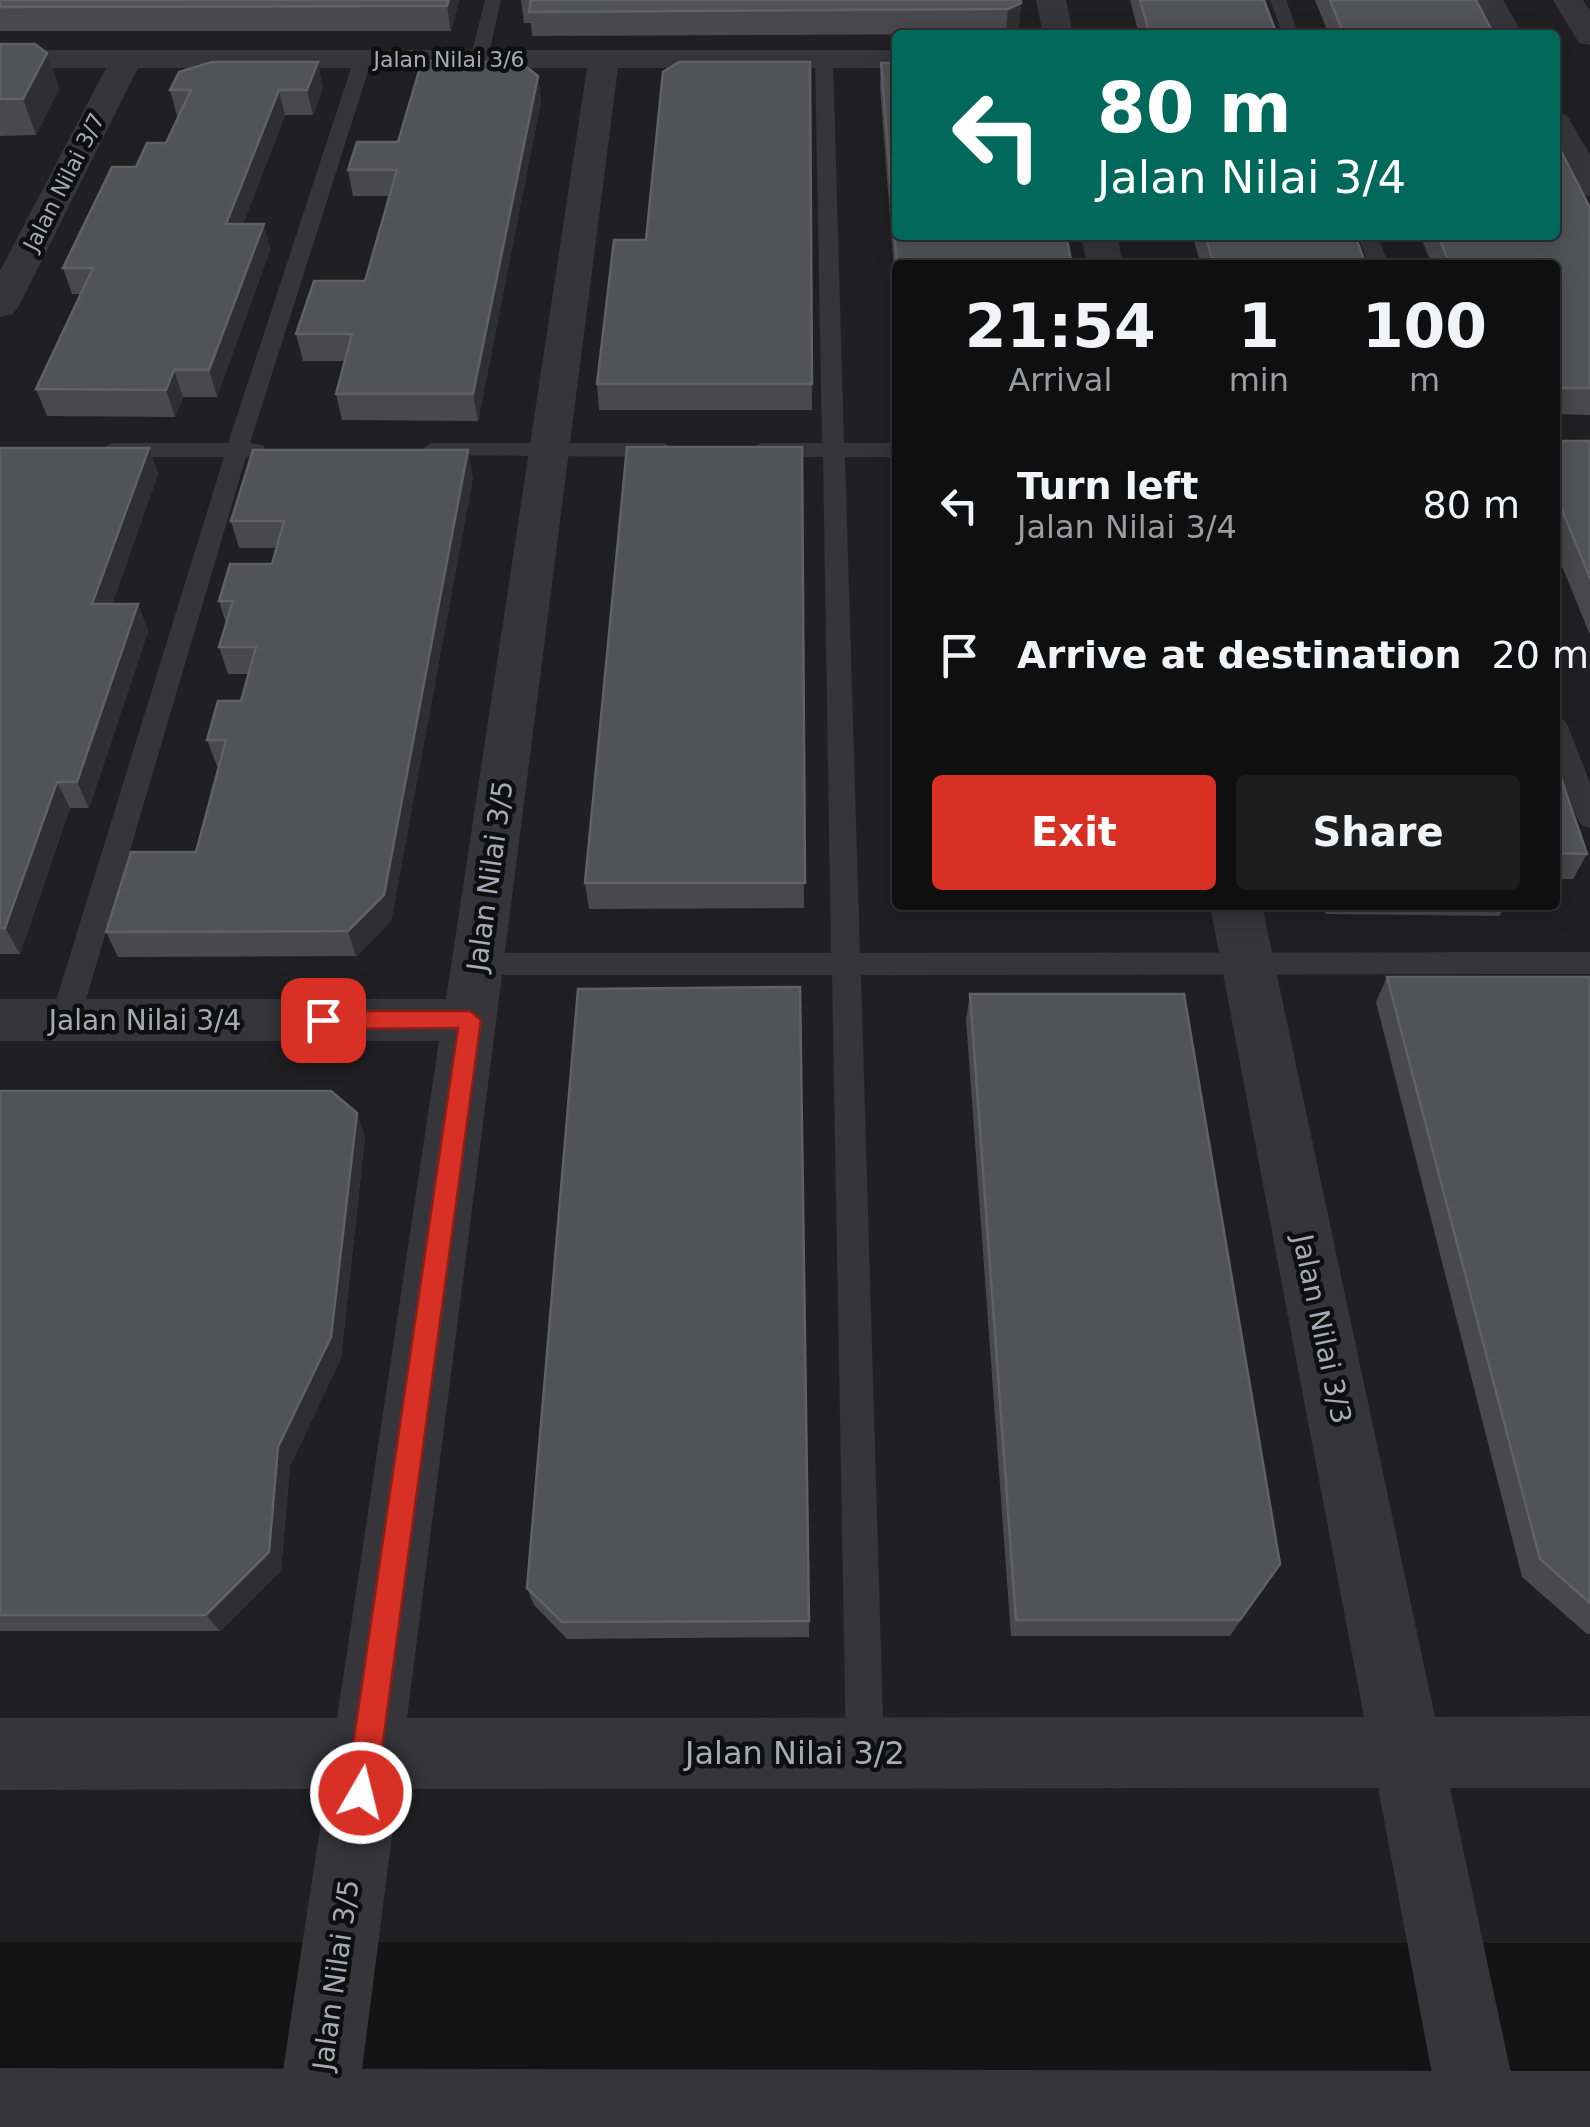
<!DOCTYPE html>
<style>
body{margin:0;font-family:"DejaVu Sans",sans-serif;background:#1d1d1e;color:#f1f3f6;height:100vh;display:flex;flex-direction:column;font-size:38px;white-space:nowrap}
*{box-sizing:border-box;margin:0}
p{font-size:32px;color:#9b9c9f}
.icon{flex:none;width:55px;height:55px;fill:none;stroke:currentColor;stroke-width:2;stroke-linecap:round;stroke-linejoin:round}
.map{position:relative;flex:1;overflow:hidden}
.details{position:absolute;left:892px;top:260px;width:668px;height:650px;display:flex;flex-direction:column;background:#0f0f10;border-radius:10px;box-shadow:0 5px 25px #0003,0 0 0 2px #2f2f30}
.details>*{flex:none}
.guide{position:absolute;left:892px;top:30px;width:668px;height:210px;border-radius:10px;box-shadow:0 5px 25px #0003,0 0 0 2px #2f2f30;background:#00695c;color:#fff;overflow:hidden}
.pin{position:absolute;display:grid;place-items:center;width:85px;height:85px;color:#fff;margin:-42px;border-radius:20px;box-shadow:0 5px 15px #0006}
.me{position:absolute;width:110px;margin:-55px;rotate:8deg;stroke-linejoin:round;filter:drop-shadow(0 0 8px #0008)}
.turn{display:flex;align-items:center;gap:35px;height:210px;padding:0 40px;font-size:45px}
.turn .icon{width:130px;height:130px;stroke-width:2.5}
.turn b{display:block;font-size:70px;line-height:85px}
.eta{display:flex;justify-content:space-evenly;align-items:center;height:170px;text-align:center}
.eta b{font-size:60px;font-weight:600;line-height:70px}
.action{display:flex;gap:20px;margin-top:auto;padding:20px 40px}
.action a{flex:1;height:115px;border-radius:10px;background:#d93025;color:#fff;font-size:40px;font-weight:600;line-height:115px;text-align:center}
.action a+a{background:#1d1d1e;color:#f1f3f6}
ul{padding:0;list-style:none}
li{display:flex;align-items:center;gap:30px;height:150px;padding:0 40px}
li div{flex:1}
li b{display:block;font-size:38px}
li em{font-style:normal}
.map>svg:first-child{display:block}
.built{fill:#202022;fill-rule:evenodd}
.lines{fill:none;stroke-linecap:round;stroke-linejoin:round}
.service{fill:#35353a;fill-rule:evenodd}
.minor{fill:#35353a;fill-rule:evenodd}
.tertiary{fill:#35353a;fill-rule:evenodd}
.wall{fill:#48484d}
.shaded-wall{fill:#2f2f32}
.building{fill:#525358;stroke:#606066;stroke-width:2.5}
.route{fill:#d93025;stroke:#8d1f18;stroke-width:2.5}
.labels{text-anchor:middle;dominant-baseline:central;stroke-width:9;stroke-linejoin:round;paint-order:stroke}
.far-street-label{font-size:22px;fill:#a7a9b4;stroke:#0f0f10}
.street-label{font-size:28px;fill:#a7a9b4;stroke:#0f0f10}
.near-street-label{font-size:32px;fill:#a7a9b4;stroke:#0f0f10}
</style>
<div class="map">
<svg width="1590" height="2127" viewBox="0 0 1590 2127">
<rect width="100%" height="100%" fill="#141415"/>
<path class="built" d="M0,0h1590v1943l-1590,-1zM898,35h657v200h-657zM898,265h657v640h-657z"/>
<g class="lines">
<path class="service" d="M485,0h16l-13,59 -9,5 -9,-5z
M1270,0h16l13,35h-16z
M363,54l9,5 -122,384 13,2 3,5 -3,5 -17,2 -166,563 -5,8 -10,4 -10,-4 -5,-8 174,-563h-113l-11,-7 11,-7h117l126,-384z
M824,54l9,5 11,384h54v14h-53l15,496 730,-1v22l-729,1 23,777 -5,14 -14,5 -14,-5 -5,-14 -14,-777h-354l-10,-3 -4,-8 4,-8 10,-3h353l-8,-496h-62l-11,-7 11,-7h61l-7,-384z
M1357,235h20l12,30h-20z
M431,443h234l11,7 -11,7 -242,-2 -3,-5z
M1555,717l9,3 4,6 22,57v45l-9,-3 -4,-7 -22,-58z"/>
<path class="minor" d="M1036,0h30l7,35h-30z
M1473,0h30l20,35h-30z
M0,50h898v18h-280l-211,1650 957,-1 -154,-812h52l173,812 155,-1v72h-140l69,323 -7,16h-66l-7,-16 -61,-323 -980,1 -41,320 -8,18h-64l-8,-18 49,-320 -326,1v-72h337l102,-677h-439v-42h446l141,-931h-449l-119,238 -6,8 -13,3v-46l106,-203h-106z
M1555,112l12,3 23,40v41l-12,-3 -23,-40z
M1081,235h36l6,30h-36z"/>
<path class="tertiary" d="M1553,0h30l7,11v34l-11,-2z
M0,2068l1590,3v56h-1590z"/>
</g>
<path class="wall" d="M0,0h459l-8,31h-451z
M521,0h500l-2,27 -13,7 -474,2 -1,-13h-7z
M1130,0h134l13,35h-138z
M1315,0h161l18,35h-165z
M0,44l47,9 12,36 -23,46 -36,1z
M810,62l2,348h-213l-2,-26 49,-144z
M881,63l17,202v55l-18,-232z
M538,76l3,25 -63,320 -136,-1 -6,-26 9,-33h-42l-7,-27 69,-53 24,-85h-36l-5,-26 50,-28z
M323,87l-10,28h-28l-42,109h21l6,26 -53,147h-34l-8,20 -128,-1 -11,-27 45,-95h-9l-9,-26 73,-101 30,-24 13,-27h-2l-7,-26z
M1590,208v207l-35,-1v-149h-123l-12,-30h135z
M1192,235h163l11,30h-165z
M1555,441h35v194l-35,-86z
M802,447l2,461 -215,1 -4,-26z
M0,448h149l9,26 -46,130h26l10,27 -59,177h-19l-50,146h-20z
M473,477l-82,444 -35,35 -238,1 -12,-25 90,-80 23,-86h-2l-10,-26 34,-39 8,-27h-21l-9,-27 7,-23 -7,-23 53,-37 4,-16h-37l-8,-27z
M1555,760l32,94 -14,25h-18z
M941,905h227l-1,5z
M1323,905h182l-5,11 -175,-2z
M1387,977h203v657h-3l-65,-57 -146,-575z
M970,994l310,570 -50,72h-219l-45,-617z
M0,1091l365,45 -24,222 -51,108 -9,104 -61,61h-220z
M527,1588l282,33v16l-242,2 -33,-34z"/>
<path class="shaded-wall" d="M449,0h10l-8,31 -4,-25z
M1021,3l-2,24 -13,7 2,-25z
M47,53l12,36 -23,46 -13,-36z
M318,62l5,25 -10,28 -6,-25z
M538,76l3,25 -63,320 -5,-27z
M279,90l6,25 -52,135 -7,-26z
M264,224l6,26 -53,147 -8,-27z
M174,370l9,27 -8,20 -9,-27z
M149,448l9,26 -55,157 -11,-27z
M468,450l5,27 -82,444 -35,35 -8,-25z
M138,604l10,27 -59,177 -12,-26z
M57,782l13,26 -50,146 -15,-26z
M357,1113l8,23 -24,222 -51,108 -9,104 -61,61 -14,-16 72,-168z"/>
<path class="building" d="M0,0h449l-2,6 -447,1z
M531,0h490v3l-13,6 -479,3z
M1140,0h124l13,35h-127z
M1330,0h146l18,35h-150z
M0,44h35l12,9 -24,46h-23z
M422,61l98,1 18,14 -65,318h-137l16,-60h-56l18,-53h51l32,-111h-49l9,-28h41z
M212,62h106l-11,28h-28l-53,134h38l-55,146h-35l-8,20 -130,-1 57,-121h-30l49,-101h24l11,-24h19l25,-53h-21l9,-18z
M679,62h131l2,322h-215l17,-144h32l17,-168z
M881,63h17v172h168l6,30h-174v12z
M1555,139l35,69v180h-35v-123h-105l-12,-30h117z
M1205,235h150l11,30h-152z
M1555,441h35v137l-30,-73h-5z
M627,447h175l3,436h-220z
M0,448h149l-57,156h46l-61,178h-20l-52,146h-5z
M253,450h215l-84,445 -36,36 -242,1 25,-80h65l30,-112h-19l11,-39h23l15,-54h-37l14,-46h-14l11,-37h42l12,-43h-53z
M1555,760l32,94 -32,-1z
M1387,977h203v626l-50,-44z
M800,987l9,634 -247,1 -35,-34 51,-599z
M970,994h214l96,570 -40,56h-224z
M0,1091h331l26,22 -26,224 -53,110 -9,105 -63,63h-206z"/>
<path class="route" d="M323,1011h147l11,9 -105,773 -4,11 -11,4 -11,-4 -4,-11 112,-765 -135,1 -11,-9z"/>
<g class="labels">
<g class="far-street-label">
<text x="449" y="59">Jalan Nilai 3/6</text>
<text transform="translate(64 182) rotate(-63)">Jalan Nilai 3/7</text>
</g>
<g class="street-label">
<text transform="translate(490 876) rotate(-82)">Jalan Nilai 3/5</text>
<text x="145" y="1020">Jalan Nilai 3/4</text>
<text transform="translate(1322 1329) rotate(78)">Jalan Nilai 3/3</text>
<text transform="translate(336 1975) rotate(-82)">Jalan Nilai 3/5</text>
</g>
<g class="near-street-label">
<text x="795" y="1753">Jalan Nilai 3/2</text>
</g>
</g>
</svg>
<div class="pin" style="left:323px;top:1020px;background:#d93025"><svg class="icon" aria-label="arrive" viewBox="0 0 24 24"><path d="M6 21V4h12l-3 4 3 4H6"/></svg></div>
<svg class="me" style="left:361px;top:1793px" viewBox="-20 -20 40 40"><circle r="17" fill="#d93025" stroke="#fff" stroke-width="3"/><path d="M0-11L8 9 0 5-8 9z" fill="#fff"/></svg>
<div class="guide">
<div class="turn"><svg class="icon" aria-label="left" viewBox="0 0 24 24"><path d="M17 20v-9H6M10 6l-5 5 5 5"/></svg><div><b>80 m</b>Jalan Nilai 3/4</div></div>
</div>
<section class="details">
<div class="eta">
<div><b>21:54</b><p>Arrival</p></div>
<div><b>1</b><p>min</p></div>
<div><b>100</b><p>m</p></div>
</div>
<ul>
<li><svg class="icon" aria-label="left" viewBox="0 0 24 24"><path d="M17 20v-9H6M10 6l-5 5 5 5"/></svg><div><b>Turn left</b><p>Jalan Nilai 3/4</p></div><em>80 m</em></li>
<li><svg class="icon" aria-label="arrive" viewBox="0 0 24 24"><path d="M6 21V4h12l-3 4 3 4H6"/></svg><div><b>Arrive at destination</b></div><em>20 m</em></li>
</ul>
<div class="action"><a>Exit</a><a>Share</a></div>
</section>
</div>
